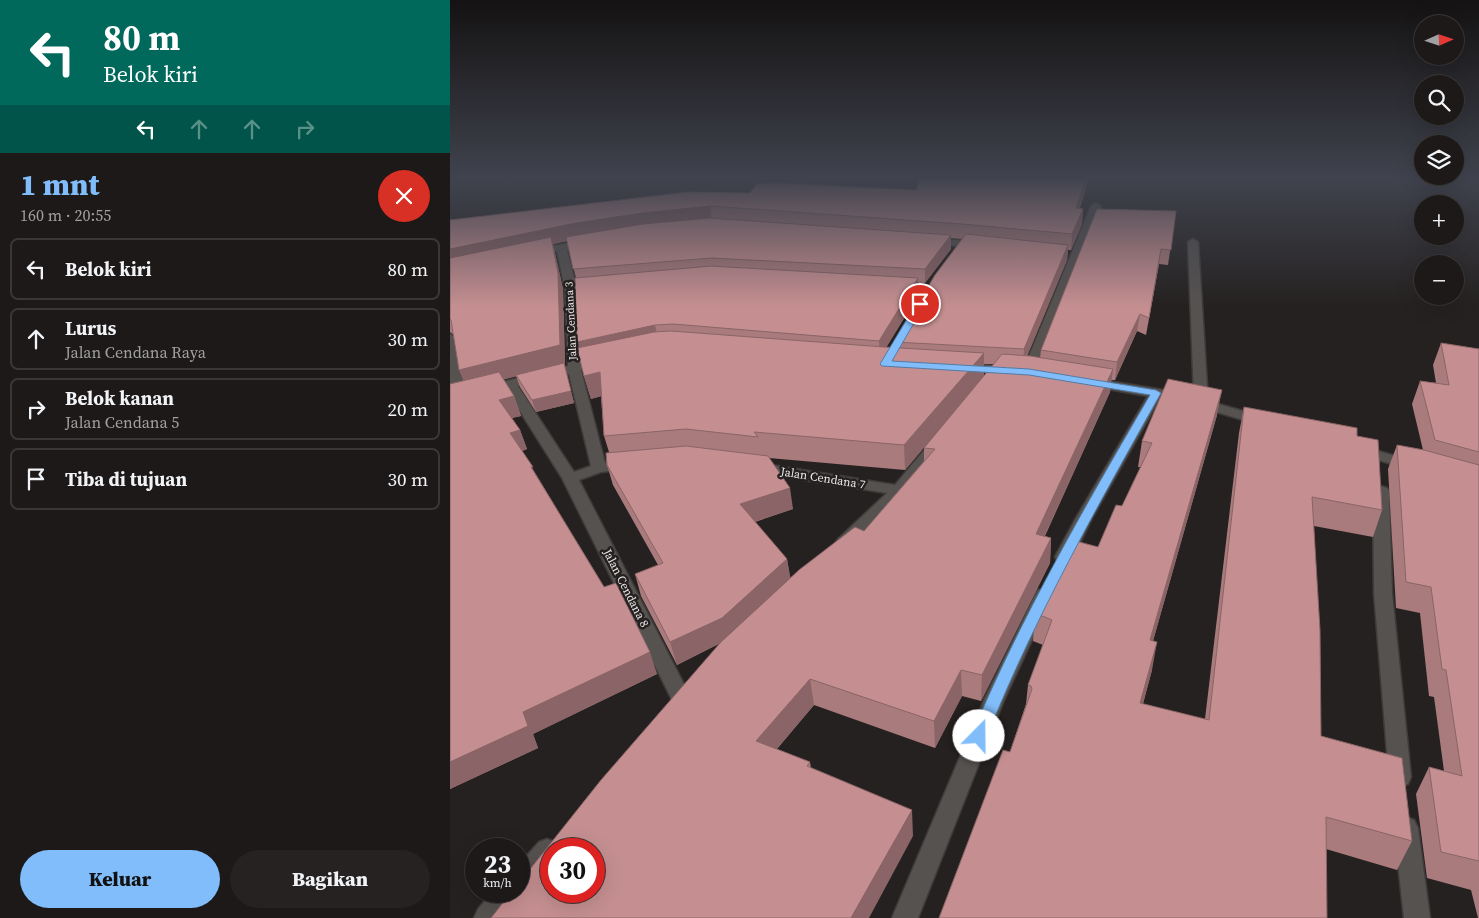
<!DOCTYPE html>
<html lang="id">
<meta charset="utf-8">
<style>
body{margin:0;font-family:"Source Serif 4",serif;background:#252221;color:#f1f3f6;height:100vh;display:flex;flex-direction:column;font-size:19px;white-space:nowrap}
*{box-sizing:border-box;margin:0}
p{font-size:16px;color:#a0a0a2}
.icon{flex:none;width:28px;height:28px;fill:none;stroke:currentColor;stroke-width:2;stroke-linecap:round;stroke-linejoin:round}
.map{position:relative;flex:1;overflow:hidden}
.drawer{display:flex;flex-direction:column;background:#1c1918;width:450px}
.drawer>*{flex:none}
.top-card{background:#00695c;color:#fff;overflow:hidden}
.needle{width:32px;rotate:87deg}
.fabs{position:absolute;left:964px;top:15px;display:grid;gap:10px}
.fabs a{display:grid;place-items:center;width:50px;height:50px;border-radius:50%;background:#1c1918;box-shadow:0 5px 20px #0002,0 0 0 1px #3a3837;font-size:25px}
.speed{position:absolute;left:15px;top:838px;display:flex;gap:10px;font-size:25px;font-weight:700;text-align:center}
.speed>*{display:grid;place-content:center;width:65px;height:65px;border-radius:50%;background:#1c1918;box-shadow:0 5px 20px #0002,0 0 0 1px #3a3837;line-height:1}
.speed small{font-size:12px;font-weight:400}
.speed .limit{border:8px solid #d22;background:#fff;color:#111}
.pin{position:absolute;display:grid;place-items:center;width:42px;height:42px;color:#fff;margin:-21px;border:2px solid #fff;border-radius:50%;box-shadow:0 1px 5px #0007}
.me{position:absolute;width:55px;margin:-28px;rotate:22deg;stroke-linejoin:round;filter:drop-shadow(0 0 4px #0008)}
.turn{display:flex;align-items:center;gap:18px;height:105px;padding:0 20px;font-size:22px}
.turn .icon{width:65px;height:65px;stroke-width:2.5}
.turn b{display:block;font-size:35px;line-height:42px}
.lanes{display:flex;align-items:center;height:48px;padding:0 20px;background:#0003;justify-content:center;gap:25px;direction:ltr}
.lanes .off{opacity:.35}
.round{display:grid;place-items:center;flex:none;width:52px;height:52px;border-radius:26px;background:#252221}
.headline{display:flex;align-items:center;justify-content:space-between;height:85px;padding:0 20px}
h1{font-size:30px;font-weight:800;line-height:38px;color:#80bdfa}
.cta{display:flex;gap:10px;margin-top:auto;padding:10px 20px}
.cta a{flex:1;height:58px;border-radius:30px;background:#80bdfa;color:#111;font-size:20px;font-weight:800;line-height:58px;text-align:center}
.cta a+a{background:#252221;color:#f1f3f6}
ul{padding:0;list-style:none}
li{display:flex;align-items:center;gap:15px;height:62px;margin:0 10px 8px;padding:0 10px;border:2px solid #3a3837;border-radius:8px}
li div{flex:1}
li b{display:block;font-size:19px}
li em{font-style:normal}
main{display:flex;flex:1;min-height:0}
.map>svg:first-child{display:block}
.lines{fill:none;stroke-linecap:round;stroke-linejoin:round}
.street-casing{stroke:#3e3b3a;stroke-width:3}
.street{fill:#565250;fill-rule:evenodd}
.wall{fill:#a97b7d;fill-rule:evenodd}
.shaded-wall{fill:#8a6466}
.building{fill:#c58f91;stroke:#8a6466;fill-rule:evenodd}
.route{fill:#80bdfa;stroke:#537ba2}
.labels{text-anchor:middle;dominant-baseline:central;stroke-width:5;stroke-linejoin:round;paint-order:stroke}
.far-street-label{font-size:11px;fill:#e9e6e5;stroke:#252120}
.street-label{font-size:12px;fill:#e9e6e5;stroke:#252120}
</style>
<main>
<section class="drawer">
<div class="top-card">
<div class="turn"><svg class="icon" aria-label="left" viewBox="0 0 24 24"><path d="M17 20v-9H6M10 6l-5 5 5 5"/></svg><div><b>80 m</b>Belok kiri</div></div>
<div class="lanes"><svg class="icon" aria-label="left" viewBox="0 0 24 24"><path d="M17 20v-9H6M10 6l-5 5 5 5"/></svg><svg class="icon off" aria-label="ahead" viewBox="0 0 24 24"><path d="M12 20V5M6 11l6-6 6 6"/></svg><svg class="icon off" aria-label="ahead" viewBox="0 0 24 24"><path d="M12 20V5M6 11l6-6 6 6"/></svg><svg class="icon off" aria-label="right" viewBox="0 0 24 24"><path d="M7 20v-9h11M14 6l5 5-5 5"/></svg></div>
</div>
<div class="headline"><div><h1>1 mnt</h1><p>160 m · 20:55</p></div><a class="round" style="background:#d93025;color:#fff"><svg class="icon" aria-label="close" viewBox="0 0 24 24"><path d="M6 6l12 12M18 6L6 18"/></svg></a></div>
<ul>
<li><svg class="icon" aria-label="left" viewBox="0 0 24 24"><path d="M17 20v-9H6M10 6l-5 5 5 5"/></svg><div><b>Belok kiri</b></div><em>80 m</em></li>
<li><svg class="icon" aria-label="ahead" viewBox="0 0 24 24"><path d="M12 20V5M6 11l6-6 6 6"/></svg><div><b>Lurus</b><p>Jalan Cendana Raya</p></div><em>30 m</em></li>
<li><svg class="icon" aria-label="right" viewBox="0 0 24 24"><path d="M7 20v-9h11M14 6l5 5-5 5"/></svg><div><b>Belok kanan</b><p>Jalan Cendana 5</p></div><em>20 m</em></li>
<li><svg class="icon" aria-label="arrive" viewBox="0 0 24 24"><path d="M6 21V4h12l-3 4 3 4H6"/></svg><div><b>Tiba di tujuan</b></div><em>30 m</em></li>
</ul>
<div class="cta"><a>Keluar</a><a>Bagikan</a></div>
</section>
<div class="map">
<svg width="1029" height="918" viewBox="0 0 1029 918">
<rect width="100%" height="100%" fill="#252120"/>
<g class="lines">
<defs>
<path id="street" d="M646,203l5,3 -67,169 -74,-5 -1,-3 1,-3 5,-1 59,5 67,-162z
M482,238l47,4 5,3 -5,3 -51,-5 -1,-2z
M743,239l5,3 10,159 59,17 2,3 -2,3h-10l-61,-18 -5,-4 3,-3 -6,-157z
M138,240l4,1v4l-25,5 10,39 3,74 20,-5 6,4 -1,3 -24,5 24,93 22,-3 5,2 3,3 -3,3 -31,4 -22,8 112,218 -3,6 -7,2 -7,-2 -112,-226 -56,-89 -56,14v-8l2,-1 -2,-13v-47l6,4 9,53 103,-25 -3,-77 -8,-38 -23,4 -5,-3 5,-3zM119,374l22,92 -17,6 -56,-86z
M450,284l29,2 6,3 -6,3 -33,-3 -2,-2z
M640,378l73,12 7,4 -2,3 -8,1 -68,120 -19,39 -3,4 -6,2 -6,-2 -3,-4 21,-39 72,-122 -63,-11 -2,-3z
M486,441l5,1 2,3 -38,48 -55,54 -6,2 -6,-2 -2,-4 2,-4 49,-46 -128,-20 -5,-2 -3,-3 3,-3 5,-2 136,22 36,-43z
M911,446l55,16 3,3 -3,3 -5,2 -55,-17 -2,-3 2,-3z
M931,486l6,2 2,3 3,102 19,184 -3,7 -8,3 -8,-3 -3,-7 -15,-184 -1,-102 2,-3z
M594,589l6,1 3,5 -49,105 -86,218h-26l92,-218 51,-105 3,-5z
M956,817l8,3 4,8 12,90h-26l-10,-90 4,-8z
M97,839l8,3 3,7h-7v14l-23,27 -6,3 -3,7 -15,18h-30l4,-9 15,-18h26v-27l20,-22z"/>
</defs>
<use href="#street" class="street-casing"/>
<use href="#street" class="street"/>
</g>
<path class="wall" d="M639,178l-9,30 3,1 -1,15 -11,26h-3l-1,10 -40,96 13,2 1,-8 135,-139 -8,54 -9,-1 -13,71 -9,-4 -22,49h-4l-1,12 -65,144 6,2 -1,25 -69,138 -19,-5 -27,52 -121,-43 -37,44 33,13 1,6 102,68 -422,82 229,-275 -43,22 -36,-69 -6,-22 23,-9 -45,-80 -6,-20 2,-13 -5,-16 -3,-40 -10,3 -7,-23 -6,-28 -2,-70 -9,-37 -14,3 10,45 2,75h-1l10,39 -38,9 -16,-25 -4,-11 -13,3 11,17 7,20 -9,2 8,12 7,19 -5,2 15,25 120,198 -124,60 5,14 -88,41v-405l14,-3 -10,-46 -4,-3v-112l300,-27 166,-3zM501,238l11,1 -67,103 1,6 -10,-1 33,-53 -1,-11h7l26,-34zM534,364h10l-70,84v13l-60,70 -74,47 -3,-19 -32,-37 38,-13 -24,-51 136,12 79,-94z
M991,343l38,6v569h-1l-7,-28 -44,-12 -11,-84 13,-27 15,4 -10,-74 -5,-1 -9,-83 -24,-5 -8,-139 9,-24 26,5 -11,-46 8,-23 16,2 -3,-18z
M794,407l113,29 25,74 -9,27 -59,-11 7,210 91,105 -15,29 -71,-21 -316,-97 16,-48 2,-19 15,-40 -10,-4 2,-28 63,-66 24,-41 19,-39h-3l4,-26 75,-26 -64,226 -1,29 -9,34 62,15 34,-286z"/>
<path class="shaded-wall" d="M636,178h3l-14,45 1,-15z
M260,206l2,15 -132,17 -27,6 10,45 2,75h-1l10,39 -38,9 -4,-12 32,-36 -97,25 -8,-19 -9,-104v-17l126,-26 67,-10z
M633,209l-1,15 -11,26 1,-16z
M501,235v14l-26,34v-14z
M618,245l-1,15 -44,106 1,-17z
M711,249l-2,15 -13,71 3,-17z
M468,278l1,16 -39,64 -1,-17z
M690,314l-3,17 -22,49 2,-18z
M205,325l4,17 -77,18 -5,-18z
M534,353v23l-79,94 -1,-25z
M663,369l-3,23 -76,167 2,-25z
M150,372l6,23 -15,4 -7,-23z
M772,390l-5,25 -72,254 5,-29z
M64,396l7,20 -15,3 -7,-19z
M70,430l7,19 -10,4 -7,-20z
M340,488l3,21 -49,16 -4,-21z
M601,538l-1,25 -69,138 1,-26z
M337,559l4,22 -64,59 -50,25 -7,-23z
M707,642l-5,28 -17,62 5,-29z
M200,652l7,22 -124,60 5,14 -88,41v-27l73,-50z
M511,670l1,26 -27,52 -1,-27z
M360,679l4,26 -53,62 -5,-26z
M462,810l1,26 -44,82h-18z"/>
<path class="building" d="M471,178h165l-10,30 7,1 -11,25 -110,-10 -252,-18 -67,7 -67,10 -126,26v-29l238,-28 62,1 7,-9 16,-1 143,7z
M647,209l79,2 -5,39 -10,-1 -12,69 -9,-4 -23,48 -76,-12z
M260,218l241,17 -26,34 -213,-11 -139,11 -7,-32 77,-13z
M516,234l102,11 -44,104 -129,-7 40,-67z
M101,237l7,36 2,72 -101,25 -8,-50 -1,-1v-61z
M261,266l207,12 -39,63 -206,-17 -18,1 -78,17 -2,-64z
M221,331l213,16 100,6 -80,92 -150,-13 4,5 -72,-8 -82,7 -4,-64 -16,4 -7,-28 77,-16z
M991,343l38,6v103l-44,-12 -15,-59 29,4z
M552,354l28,2 83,13 -77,165 15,4 -69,137 -21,-5 -27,51 -124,-42 -54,62 54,21 -3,4 105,44 -61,108h-360l21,-27h7v-8l82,-103 120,-138 78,-72 56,-43 9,4 71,-82 -11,-1zM101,849h43v42h-43z
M114,363l7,28 -39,9 -16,-25z
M49,372l15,24 -15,4 21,30 -10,3 23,34h-2l73,120 12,-4 34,69 -127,60 5,14 -78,36v-378z
M718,379l54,11 -72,250 7,2 -17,61 69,17 35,-313 113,21v8l21,4 4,70 -70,-13 8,133 1,106 81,22 10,83 -86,-24 1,101h-388l64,-168 7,2 22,-63 -1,-3 -3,-1 24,-65 -17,-7 37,-73 26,7 18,-42 6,1 30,-63 -10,-2z
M947,445l27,5 55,15v396l-38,-9 -12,-85 33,9 -16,-106 -4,-1 -11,-82 -25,-5z
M236,446l82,10 22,32 -50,16 47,55 -65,59 -52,24 -35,-68 28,-11 -56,-98 -1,-12z"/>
<linearGradient id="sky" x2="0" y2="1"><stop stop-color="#141212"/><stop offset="0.58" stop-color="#40434e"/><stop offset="1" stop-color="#40434e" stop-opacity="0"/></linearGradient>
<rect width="1029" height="307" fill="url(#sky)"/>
<path class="route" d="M470,301l5,3 -33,57 137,8 127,21 5,3c-63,112 -126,224 -174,343l-2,5 -6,2 -6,-2 -2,-5c50,-119 114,-230 179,-341l-121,-20 -147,-9 -2,-2 36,-60z"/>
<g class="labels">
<g class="far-street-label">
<text transform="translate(121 321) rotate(-93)">Jalan Cendana 3</text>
</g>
<g class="street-label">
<text transform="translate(373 478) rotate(9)">Jalan Cendana 7</text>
<text transform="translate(176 588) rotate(63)">Jalan Cendana 8</text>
</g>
</g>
</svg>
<div class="fabs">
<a><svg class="needle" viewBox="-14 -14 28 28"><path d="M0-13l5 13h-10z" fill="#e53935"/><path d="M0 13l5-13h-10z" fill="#a0a0a2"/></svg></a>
<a><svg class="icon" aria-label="search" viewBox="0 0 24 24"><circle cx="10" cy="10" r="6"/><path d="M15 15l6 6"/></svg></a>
<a><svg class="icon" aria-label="layers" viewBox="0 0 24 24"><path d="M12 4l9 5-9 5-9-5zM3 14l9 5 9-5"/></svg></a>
<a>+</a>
<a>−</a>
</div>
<div class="speed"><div>23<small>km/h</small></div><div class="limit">30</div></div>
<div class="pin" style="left:470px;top:304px;background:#d93025"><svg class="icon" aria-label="arrive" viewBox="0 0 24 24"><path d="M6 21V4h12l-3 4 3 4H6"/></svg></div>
<svg class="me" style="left:529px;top:736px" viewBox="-20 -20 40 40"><circle r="19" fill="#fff"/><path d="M0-13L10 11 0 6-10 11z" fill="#80bdfa"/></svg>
</div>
</main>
